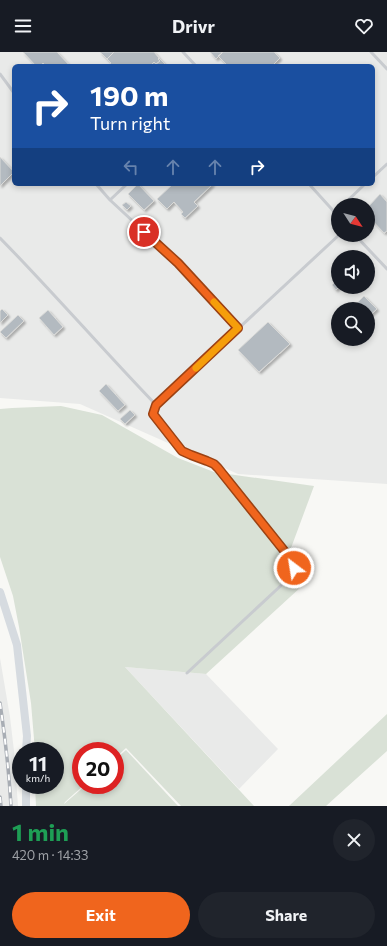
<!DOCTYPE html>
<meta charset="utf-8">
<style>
body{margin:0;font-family:Commissioner,sans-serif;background:#20242c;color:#f1f3f6;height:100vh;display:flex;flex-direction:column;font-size:15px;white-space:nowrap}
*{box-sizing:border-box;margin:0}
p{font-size:13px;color:#9ea1a6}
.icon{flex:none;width:22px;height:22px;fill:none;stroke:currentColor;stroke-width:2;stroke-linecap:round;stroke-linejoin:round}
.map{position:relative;height:754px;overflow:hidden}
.sheet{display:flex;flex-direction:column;background:#171b24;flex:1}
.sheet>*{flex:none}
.guide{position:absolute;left:12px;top:12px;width:363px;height:122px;border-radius:6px;box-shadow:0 2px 6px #0003;background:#1a4fa0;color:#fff;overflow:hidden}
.needle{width:26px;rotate:126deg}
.fabs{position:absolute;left:331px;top:146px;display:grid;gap:8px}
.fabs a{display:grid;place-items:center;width:44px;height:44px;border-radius:50%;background:#171b24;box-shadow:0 2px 6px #0003;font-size:20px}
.speed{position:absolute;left:12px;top:690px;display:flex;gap:8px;font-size:20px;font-weight:700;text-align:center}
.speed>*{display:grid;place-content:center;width:52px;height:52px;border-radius:50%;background:#171b24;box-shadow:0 2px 6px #0003;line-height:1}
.speed small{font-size:10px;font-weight:400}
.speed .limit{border:6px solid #d22;background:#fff;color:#111}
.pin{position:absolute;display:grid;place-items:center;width:34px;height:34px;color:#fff;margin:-17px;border:2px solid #fff;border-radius:50%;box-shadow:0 1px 4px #0007}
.me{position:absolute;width:44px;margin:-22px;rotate:329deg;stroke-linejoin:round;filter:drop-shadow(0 0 3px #0008)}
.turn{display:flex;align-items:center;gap:14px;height:84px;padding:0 12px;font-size:18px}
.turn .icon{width:52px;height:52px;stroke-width:2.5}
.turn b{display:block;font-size:28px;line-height:34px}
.lanes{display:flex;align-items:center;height:38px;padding:0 12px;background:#0003;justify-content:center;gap:20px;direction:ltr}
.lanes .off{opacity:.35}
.round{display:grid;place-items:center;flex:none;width:42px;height:42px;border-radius:21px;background:#20242c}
.summary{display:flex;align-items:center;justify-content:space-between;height:68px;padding:0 12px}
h1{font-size:24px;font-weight:700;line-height:30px;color:#1e9e55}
.cta{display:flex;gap:8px;margin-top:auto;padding:8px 12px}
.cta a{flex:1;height:46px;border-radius:24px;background:#f0651d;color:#fff;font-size:16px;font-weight:700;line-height:46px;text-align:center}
.cta a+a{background:#20242c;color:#f1f3f6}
header{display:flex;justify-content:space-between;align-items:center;height:52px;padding:0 12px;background:#171b24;font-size:18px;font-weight:700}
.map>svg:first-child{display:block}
.built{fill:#e9eae9;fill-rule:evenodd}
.green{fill:#d9e1d6}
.building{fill:#b3bac0;stroke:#dadad8;filter:url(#shadow)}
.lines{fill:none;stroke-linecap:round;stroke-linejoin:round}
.lane{stroke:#c8cbcf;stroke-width:3}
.secondary{stroke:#d6dbe0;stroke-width:8}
.rail-casing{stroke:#a8adb4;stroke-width:3.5}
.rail{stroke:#fff;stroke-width:2;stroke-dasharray:6;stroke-linecap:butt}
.route-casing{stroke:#9c4213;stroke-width:10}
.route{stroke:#f0651d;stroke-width:7}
.slow{stroke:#f59e0b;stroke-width:7}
</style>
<header><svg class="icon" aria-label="menu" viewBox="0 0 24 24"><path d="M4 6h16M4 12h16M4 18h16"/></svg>Drivr<svg class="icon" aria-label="heart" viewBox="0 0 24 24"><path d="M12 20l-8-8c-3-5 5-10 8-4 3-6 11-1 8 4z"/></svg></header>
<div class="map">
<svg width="387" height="754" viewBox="0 0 387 754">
<defs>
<filter id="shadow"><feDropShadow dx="2" dy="2" stdDeviation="1" flood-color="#0004"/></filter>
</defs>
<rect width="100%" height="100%" fill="#f8f8f5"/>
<path class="built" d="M0,0h387v432l-149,-10 -158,-70 -80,-6zM14,14h359v118h-359zM338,153h30v30h-30zM338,205h30v30h-30zM338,257h30v30h-30z
M0,606l10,59 4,34 4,55h-18z
M125,615l81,7 72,75 -39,40z"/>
<path class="green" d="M61,354l41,9 76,43 36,14 100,14 -23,62 22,28 -107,98 -81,-7 129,139h-73l-55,-58 -11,10v-7h-34v34h3l-19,17 -1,2 22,-19h29v-25l11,-10 52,56h-142l-1,-21h20v-34h-20l-4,-48 -12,-76 -6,-31 -13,-39v-148l12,-1z
M387,662v37l-61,55h-37z"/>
<path class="building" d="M23,0h34l13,14h-24l-3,-3 -3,3h-4z
M100,0h14l-7,7z
M114,0h40l5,6 -1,1 2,2 -4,3 -2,-2 -4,4h-42l3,-3 -4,-4z
M210,0h11l1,1 -6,6z
M223,0h51l6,6 -8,8h-44l-10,-10z
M159,6l8,8h-17l4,-4 2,2 4,-3 -2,-2z
M0,105l14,15 -14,14z
M138,132l16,17 -10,9 -16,-16z
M173,132h40l-19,18 4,4 -13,12 -4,-4 2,-2 -9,-10 -7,7 -10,-10z
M380,142l7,8v29l-3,2 -16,-17 3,-4 -3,-3v-2z
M126,150l5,4 -4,4 -5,-5z
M338,227v8h1l-3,3 -4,-5z
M364,244l13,13 -9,8v-8h-15l-1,-1z
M2,257l6,6 -8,8v-12z
M48,258l15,17 -9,8 -15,-17z
M18,263l6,6 -18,17 -6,-6z
M268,270l22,22 -31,28 -21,-22z
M106,332l19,21 -7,6 -19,-20z
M130,358l5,5 -10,9 -5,-5z"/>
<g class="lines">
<path class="lane" d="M183,0l13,14
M371,0l16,17
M0,22l14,19
M373,125l14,-13
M96,132l14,16 17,-16
M309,132l29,32
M110,148l68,63 60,65
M343,153l22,-21
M355,183l32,34
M0,186c53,54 103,112 156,167l-3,9 29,37 9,4 16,6 7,3 4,4 76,95c1,8 -2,10 -6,16l-101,94
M156,353l183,-170"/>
<path class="secondary" d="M0,540l17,53 10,91 -1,15
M26,733v21"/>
<defs>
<path id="rail" d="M0,651c5,34 9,68 11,103
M0,745l1,9"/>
</defs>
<use href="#rail" class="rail-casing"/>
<use href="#rail" class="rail"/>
</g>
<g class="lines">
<defs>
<path id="route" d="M144,180l34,31 60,65 -82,77 -3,9 29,37 9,4 16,6 7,3 4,4 76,95v5"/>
</defs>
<use href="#route" class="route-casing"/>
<use href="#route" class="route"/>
<path class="slow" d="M196,316l42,-40 -24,-26"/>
</g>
</svg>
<div class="fabs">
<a><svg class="needle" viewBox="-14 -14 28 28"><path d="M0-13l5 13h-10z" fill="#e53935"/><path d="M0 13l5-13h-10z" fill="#9ea1a6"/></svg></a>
<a><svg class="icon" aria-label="sound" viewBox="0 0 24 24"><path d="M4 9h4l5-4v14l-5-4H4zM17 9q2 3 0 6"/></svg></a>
<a><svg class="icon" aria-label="search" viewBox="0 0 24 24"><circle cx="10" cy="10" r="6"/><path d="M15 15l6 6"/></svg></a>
</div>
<div class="speed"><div>11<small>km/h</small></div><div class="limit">20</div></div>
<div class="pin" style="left:144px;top:180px;background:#d93025"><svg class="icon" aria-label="arrive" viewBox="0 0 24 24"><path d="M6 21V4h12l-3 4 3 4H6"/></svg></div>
<svg class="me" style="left:294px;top:516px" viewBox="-20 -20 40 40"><circle r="17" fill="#f0651d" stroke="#fff" stroke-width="3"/><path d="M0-11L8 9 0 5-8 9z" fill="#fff"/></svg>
<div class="guide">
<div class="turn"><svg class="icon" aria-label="right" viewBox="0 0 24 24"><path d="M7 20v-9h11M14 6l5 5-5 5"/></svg><div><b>190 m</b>Turn right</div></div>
<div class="lanes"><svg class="icon off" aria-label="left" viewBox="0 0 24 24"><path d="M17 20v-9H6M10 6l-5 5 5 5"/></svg><svg class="icon off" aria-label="ahead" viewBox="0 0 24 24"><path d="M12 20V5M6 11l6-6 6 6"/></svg><svg class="icon off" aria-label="ahead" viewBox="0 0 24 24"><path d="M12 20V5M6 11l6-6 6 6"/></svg><svg class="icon" aria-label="right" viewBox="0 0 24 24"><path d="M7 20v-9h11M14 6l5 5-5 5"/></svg></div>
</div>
</div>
<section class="sheet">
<div class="summary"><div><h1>1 min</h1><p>420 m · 14:33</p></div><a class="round"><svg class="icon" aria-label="close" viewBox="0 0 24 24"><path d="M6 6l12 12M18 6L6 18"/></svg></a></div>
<div class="cta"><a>Exit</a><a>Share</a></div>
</section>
